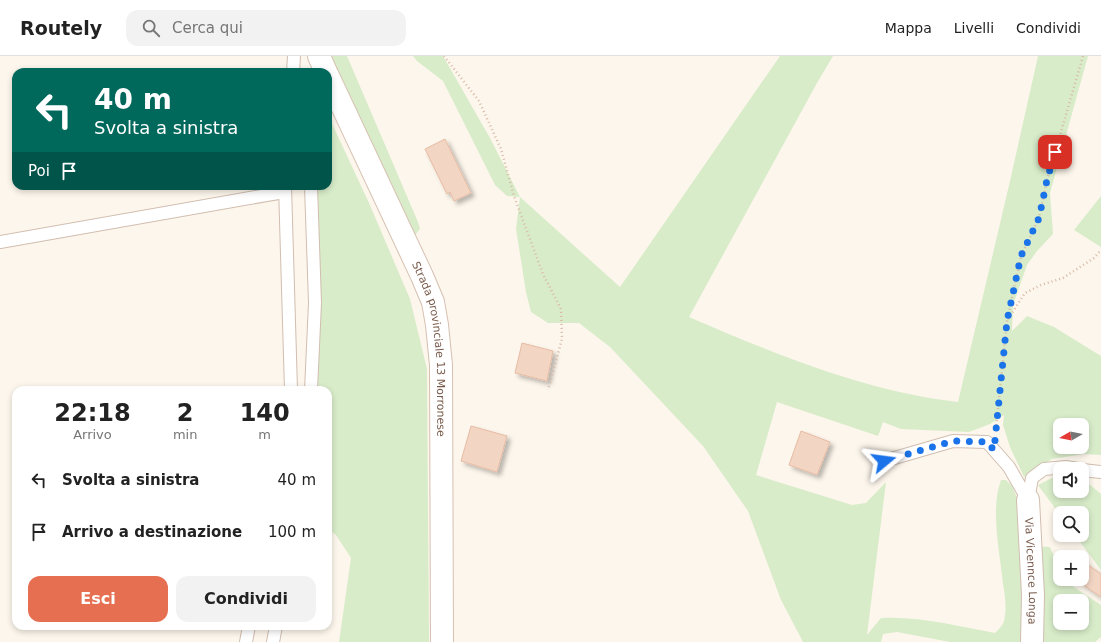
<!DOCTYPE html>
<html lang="it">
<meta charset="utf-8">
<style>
body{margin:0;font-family:"DejaVu Sans",sans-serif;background:#f2f2f2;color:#222;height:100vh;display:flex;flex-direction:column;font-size:15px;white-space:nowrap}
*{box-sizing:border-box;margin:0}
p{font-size:13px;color:#767676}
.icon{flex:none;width:22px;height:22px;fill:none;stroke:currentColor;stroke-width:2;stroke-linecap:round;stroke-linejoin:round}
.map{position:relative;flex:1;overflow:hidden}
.panel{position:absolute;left:12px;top:330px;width:320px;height:244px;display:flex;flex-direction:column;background:#fff;border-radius:12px;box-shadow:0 2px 6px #0003}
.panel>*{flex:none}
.top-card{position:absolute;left:12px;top:12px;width:320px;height:122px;border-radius:12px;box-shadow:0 2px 6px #0003;background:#00695c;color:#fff;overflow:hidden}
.needle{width:26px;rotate:261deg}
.controls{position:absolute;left:1053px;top:362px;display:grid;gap:8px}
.controls a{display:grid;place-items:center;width:36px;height:36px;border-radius:8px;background:#fff;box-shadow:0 2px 6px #0003;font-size:20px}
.pin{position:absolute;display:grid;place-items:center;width:34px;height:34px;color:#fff;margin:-17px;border-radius:8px;box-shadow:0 2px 6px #0006}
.me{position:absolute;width:44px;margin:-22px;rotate:74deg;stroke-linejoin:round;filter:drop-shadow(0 0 3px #0008)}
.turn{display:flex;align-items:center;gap:14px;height:84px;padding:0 16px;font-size:18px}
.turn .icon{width:52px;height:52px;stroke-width:2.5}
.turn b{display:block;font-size:28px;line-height:34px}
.then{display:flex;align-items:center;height:38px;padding:0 16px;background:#0003;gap:8px;font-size:15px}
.eta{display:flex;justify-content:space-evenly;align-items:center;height:68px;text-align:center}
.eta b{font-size:24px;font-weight:800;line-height:28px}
.action{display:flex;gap:8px;margin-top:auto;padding:8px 16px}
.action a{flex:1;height:46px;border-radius:12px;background:#e76f51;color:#fff;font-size:16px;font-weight:800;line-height:46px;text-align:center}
.action a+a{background:#f2f2f2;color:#222}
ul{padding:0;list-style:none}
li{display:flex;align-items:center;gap:12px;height:52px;padding:0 16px}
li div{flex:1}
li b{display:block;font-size:15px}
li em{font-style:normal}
header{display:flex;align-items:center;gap:24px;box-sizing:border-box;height:56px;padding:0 20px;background:#fff;border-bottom:1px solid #e0e0e0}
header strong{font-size:19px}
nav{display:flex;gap:22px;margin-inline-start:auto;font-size:14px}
.search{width:280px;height:36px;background:#f2f2f2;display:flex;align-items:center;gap:10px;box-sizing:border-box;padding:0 14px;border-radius:12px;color:#767676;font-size:15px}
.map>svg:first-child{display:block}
.green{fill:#d8ecc9;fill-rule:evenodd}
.building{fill:#f3d5c3;stroke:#e6bba3;filter:url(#shadow)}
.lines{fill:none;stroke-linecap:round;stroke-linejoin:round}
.service-casing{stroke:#d1beb0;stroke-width:14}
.minor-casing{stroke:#d1beb0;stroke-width:24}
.secondary-casing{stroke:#d6c0b0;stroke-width:24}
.path{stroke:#d9b8a5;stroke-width:2.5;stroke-dasharray:1 3;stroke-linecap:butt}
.service{stroke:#fff;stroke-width:12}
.minor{stroke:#fff;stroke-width:22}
.secondary{stroke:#fff;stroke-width:22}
.route{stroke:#1a73e8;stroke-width:7;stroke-dasharray:0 12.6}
.labels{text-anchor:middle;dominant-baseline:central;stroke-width:3;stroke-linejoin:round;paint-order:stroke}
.street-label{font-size:11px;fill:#7a5c4d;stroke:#fffaf3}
</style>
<header>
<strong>Routely</strong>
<div class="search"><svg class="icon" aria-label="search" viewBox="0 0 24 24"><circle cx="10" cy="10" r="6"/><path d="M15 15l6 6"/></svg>Cerca qui</div>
<nav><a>Mappa</a><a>Livelli</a><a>Condividi</a></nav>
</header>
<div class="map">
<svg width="1101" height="586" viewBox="0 0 1101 586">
<defs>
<filter id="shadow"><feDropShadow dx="3.5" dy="3.5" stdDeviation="2" flood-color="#0004"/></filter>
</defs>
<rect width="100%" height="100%" fill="#fdf6ec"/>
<path class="green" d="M327,0h20l71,166 2,7 -7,9z
M413,0h30l47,82 30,59 100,90 160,-231h53l-16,27 -128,234c86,37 175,74 269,85l52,-221 28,-125h50l-38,137 3,41 -16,17 -10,14 -14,40 -1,26 15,-15 27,11 47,29v99l-17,-1 -32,5 -28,18 -14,-30 -7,-22 1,-10 -14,9 -21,8 -68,-3 -18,-7 -5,14 -101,-34 -21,73 96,30 14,-2 20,-21 -19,153 14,-17c38,-2 77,8 114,15 3,-3 8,-8 9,-12 3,-12 1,-25 -1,-37 -3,-31 -13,-75 -2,-104h5l6,6 9,21 4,135h-75l-53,-10 -14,2 -2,8h-78l-22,-42 -33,-89 -45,-65 -93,-99 -31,-24h-31l-17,-11 -5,-20 -10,-63 4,-32 -13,-1 -12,-11 -52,-104 -26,-20zM1060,369h22v22h-22z
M328,59l41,88 41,96 17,70 2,273h-90l12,-84 -15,-23 -8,-6v-139h-11l4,-86 -5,-118h12z
M1101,140v51l-27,-17z
M1060,418v17h22v-13l19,16v76l-26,-35h7v-22h-22v2l-22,-30z
M1034,490l16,1 10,23v9h4l1,2 36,24v32l-6,5h-60zM1060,545h22v22h-22z"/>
<path class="building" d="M445,83l26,54 -17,8 -4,-9 -3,2 -22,-45z
M522,287l31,8 -6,30 -32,-8z
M471,370l36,10 -10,36 -36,-11z
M801,375l29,11 -13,33 -28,-10z
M1082,505l19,13v23l-19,-13z"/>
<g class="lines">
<defs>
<path id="service" d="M293,16l1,-16
M285,130l6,204
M0,186l284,-50
M311,334l4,-87 -4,-117
M884,405l69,-20 34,1 22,25 19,33
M1082,414l19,2
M1028,444l4,-22 12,-9 22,-2 12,2
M246,586l3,-16
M273,586l3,-16"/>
<g id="minor">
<path id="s1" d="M1028,444l5,95 -1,47"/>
</g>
<g id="secondary">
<path d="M319,0l7,16"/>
<path id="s2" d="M328,20l94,200 11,26 4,23 4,40 1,277"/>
</g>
</defs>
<use href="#service" class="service-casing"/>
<use href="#minor" class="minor-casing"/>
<use href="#secondary" class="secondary-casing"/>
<path class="path" d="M444,0l35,45 22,48 13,47 29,78 18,35 1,30 -14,51
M1008,263l17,-26 16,-8 22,-7 31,-20 7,-8
M996,373l11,-108 14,-65 18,-38 8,-38 36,-124"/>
<use href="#service" class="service"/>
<use href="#minor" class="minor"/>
<use href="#secondary" class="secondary"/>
</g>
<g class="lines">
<path class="route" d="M884,405l69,-20 34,1 7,8 13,-129 14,-65 18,-38 8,-38 8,-28"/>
</g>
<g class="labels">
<g class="street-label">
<text stroke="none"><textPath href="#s2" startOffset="295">Strada provinciale 13 Morronese</textPath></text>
<text stroke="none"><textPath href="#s1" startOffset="71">Via Vicennce Longa</textPath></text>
</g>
</g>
</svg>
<div class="controls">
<a><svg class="needle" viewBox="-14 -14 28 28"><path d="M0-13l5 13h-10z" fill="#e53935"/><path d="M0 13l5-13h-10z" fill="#767676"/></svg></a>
<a><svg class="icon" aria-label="sound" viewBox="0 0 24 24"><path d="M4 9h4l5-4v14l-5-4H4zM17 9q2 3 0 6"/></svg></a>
<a><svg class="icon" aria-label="search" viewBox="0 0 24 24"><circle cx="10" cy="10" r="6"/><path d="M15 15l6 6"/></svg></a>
<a>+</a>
<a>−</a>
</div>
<div class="pin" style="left:1055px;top:96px;background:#d93025"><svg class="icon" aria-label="arrive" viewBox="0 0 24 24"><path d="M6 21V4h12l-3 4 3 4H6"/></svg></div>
<svg class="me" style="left:884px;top:405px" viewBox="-20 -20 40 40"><path d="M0-17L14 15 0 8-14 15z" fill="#1a73e8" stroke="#fff" stroke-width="4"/></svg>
<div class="top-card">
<div class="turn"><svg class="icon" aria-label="left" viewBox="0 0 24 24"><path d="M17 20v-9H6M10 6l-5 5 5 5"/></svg><div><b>40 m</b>Svolta a sinistra</div></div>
<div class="then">Poi<svg class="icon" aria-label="arrive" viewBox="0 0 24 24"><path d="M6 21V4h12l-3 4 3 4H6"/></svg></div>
</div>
<section class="panel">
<div class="eta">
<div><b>22:18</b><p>Arrivo</p></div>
<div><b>2</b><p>min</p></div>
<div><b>140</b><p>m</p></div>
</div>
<ul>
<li><svg class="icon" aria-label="left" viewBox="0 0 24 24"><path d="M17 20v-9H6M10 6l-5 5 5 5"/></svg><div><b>Svolta a sinistra</b></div><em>40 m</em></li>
<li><svg class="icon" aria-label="arrive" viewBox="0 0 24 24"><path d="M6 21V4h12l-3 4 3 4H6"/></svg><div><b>Arrivo a destinazione</b></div><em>100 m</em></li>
</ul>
<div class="action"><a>Esci</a><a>Condividi</a></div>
</section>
</div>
